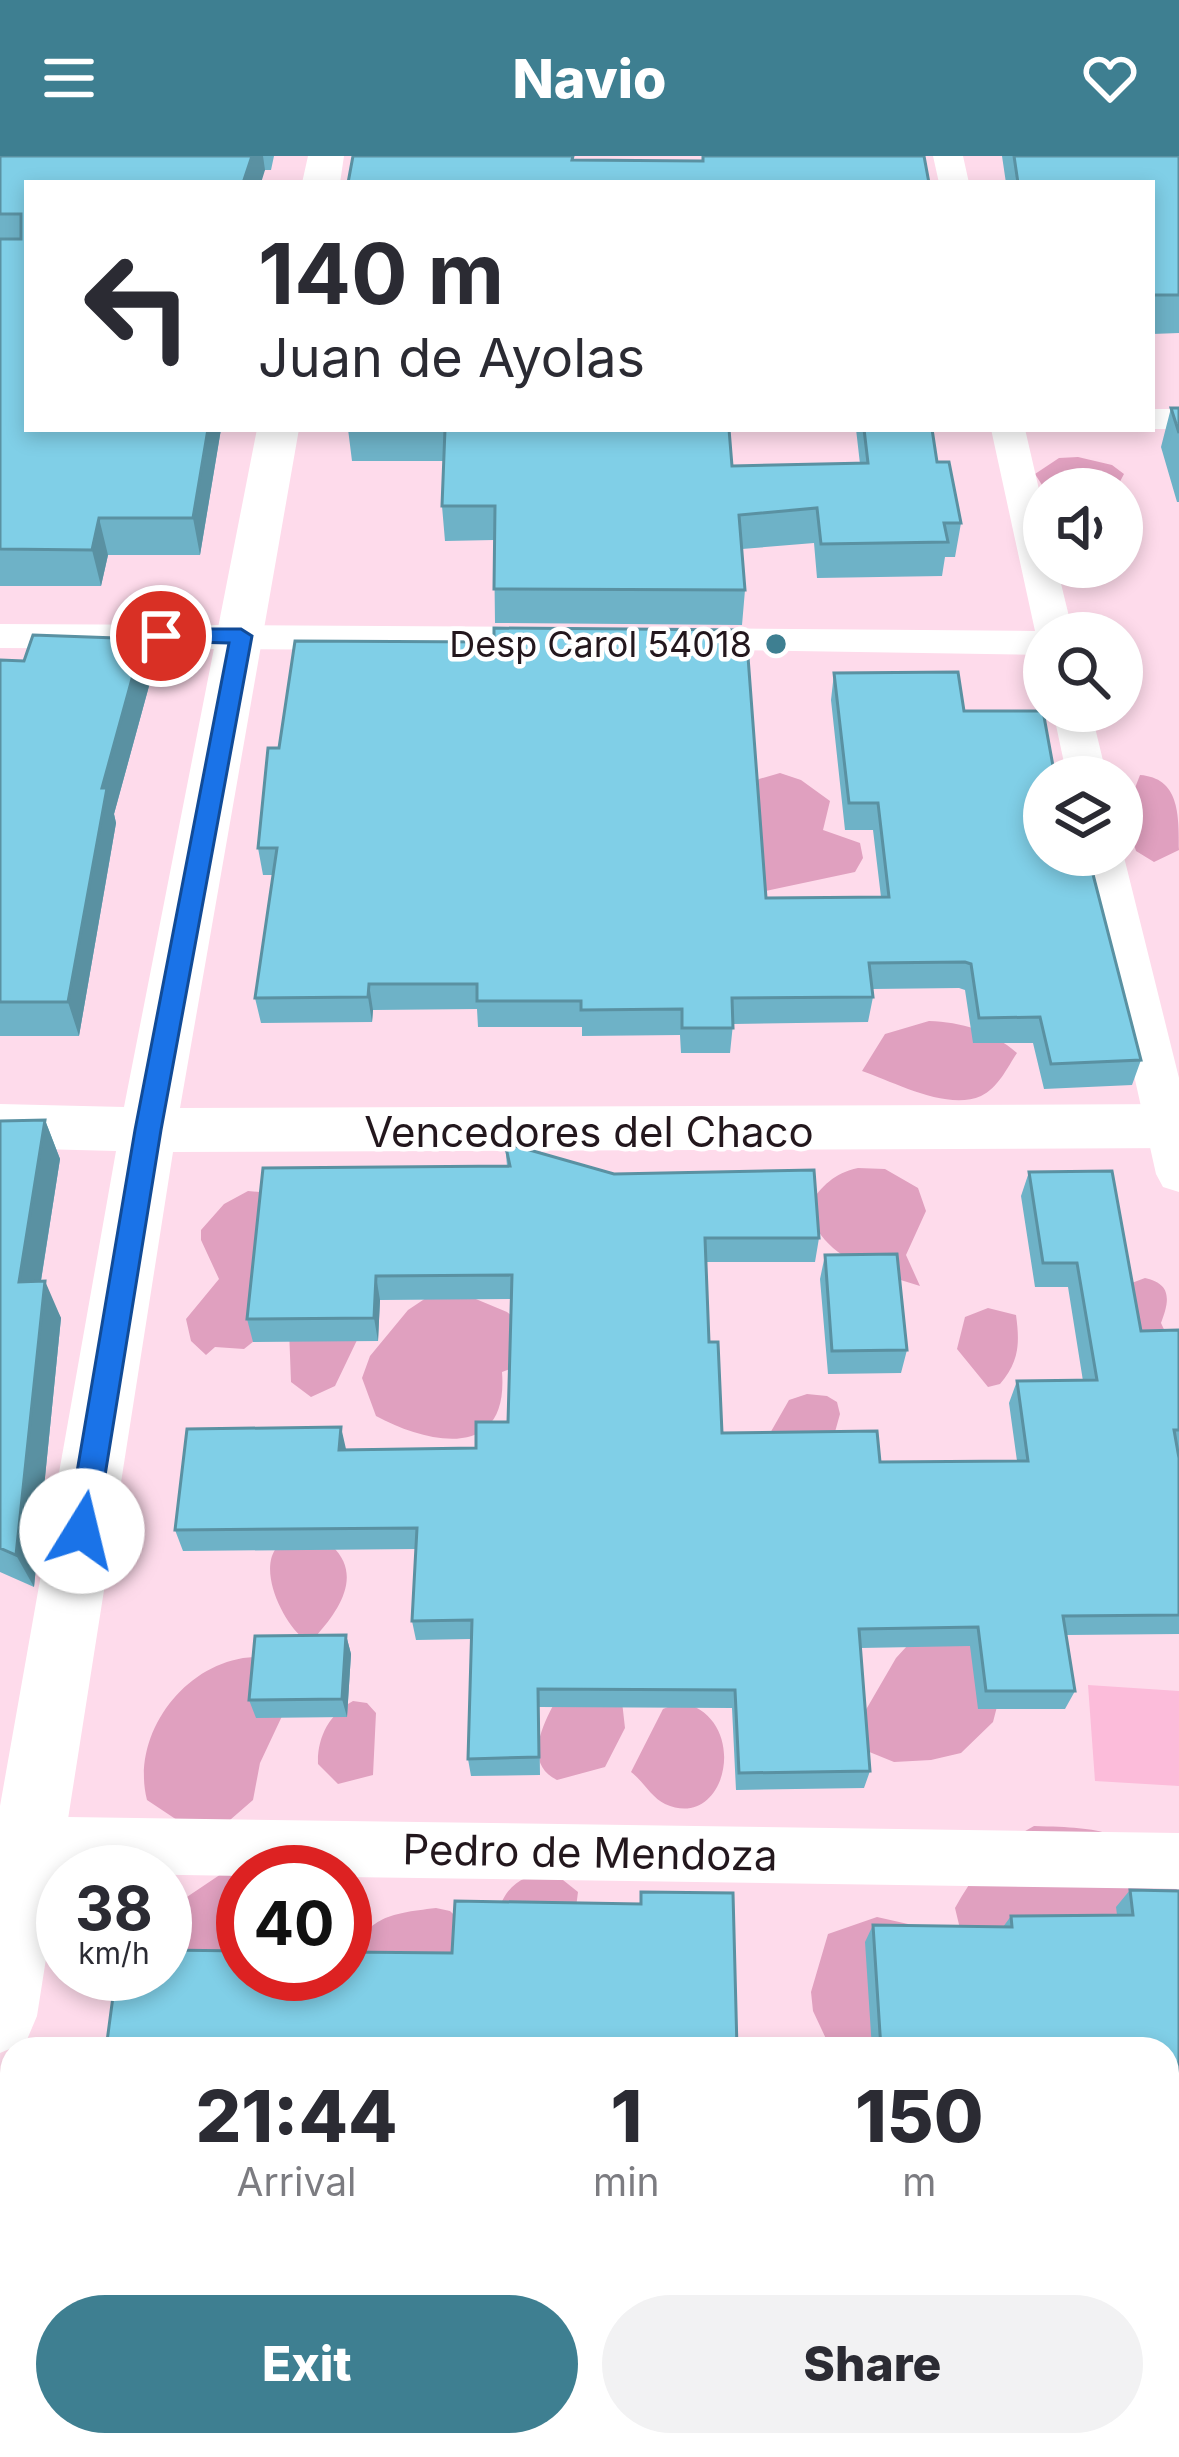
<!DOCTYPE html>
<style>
body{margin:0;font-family:Inter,sans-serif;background:#f2f2f3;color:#2b2b33;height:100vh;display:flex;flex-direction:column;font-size:45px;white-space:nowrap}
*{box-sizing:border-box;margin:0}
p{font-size:39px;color:#7c7c81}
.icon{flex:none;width:66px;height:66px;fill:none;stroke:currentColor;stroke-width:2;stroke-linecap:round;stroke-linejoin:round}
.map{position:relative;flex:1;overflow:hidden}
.panel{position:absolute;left:0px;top:1881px;width:1179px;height:420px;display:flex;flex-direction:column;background:#fff;border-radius:36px 36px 0 0;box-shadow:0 6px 18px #0003}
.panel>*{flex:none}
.top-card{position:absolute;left:24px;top:24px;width:1131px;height:252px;border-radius:0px;box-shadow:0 6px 18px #0003;background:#fff;color:#2b2b33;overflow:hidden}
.controls{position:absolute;left:1023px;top:312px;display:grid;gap:24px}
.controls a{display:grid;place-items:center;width:120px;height:120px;border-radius:50%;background:#fff;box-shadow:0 6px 18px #0003;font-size:60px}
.speed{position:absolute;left:36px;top:1689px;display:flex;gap:24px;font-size:60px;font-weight:700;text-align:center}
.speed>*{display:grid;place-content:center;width:156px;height:156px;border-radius:50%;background:#fff;box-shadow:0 6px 18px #0003;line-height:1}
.speed small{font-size:30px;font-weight:400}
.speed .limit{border:18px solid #d22;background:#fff;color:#111}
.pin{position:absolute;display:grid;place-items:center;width:102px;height:102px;color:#fff;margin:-51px;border:6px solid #fff;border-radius:50%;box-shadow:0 3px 12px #0007}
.me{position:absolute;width:132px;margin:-66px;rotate:9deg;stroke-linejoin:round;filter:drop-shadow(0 0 9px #0008)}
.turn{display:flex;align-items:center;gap:42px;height:252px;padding:0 36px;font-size:54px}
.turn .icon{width:156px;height:156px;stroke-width:2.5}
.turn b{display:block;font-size:84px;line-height:102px}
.eta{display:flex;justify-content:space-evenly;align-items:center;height:204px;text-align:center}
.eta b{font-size:72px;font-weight:800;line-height:84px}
.button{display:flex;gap:24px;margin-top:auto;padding:24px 36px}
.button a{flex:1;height:138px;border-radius:72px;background:#3e7f91;color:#fff;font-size:48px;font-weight:800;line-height:138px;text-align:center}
.button a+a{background:#f2f2f3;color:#2b2b33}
header{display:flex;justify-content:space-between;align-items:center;height:156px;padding:0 36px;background:#3e7f91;color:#fff;font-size:54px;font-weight:800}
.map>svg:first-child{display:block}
.green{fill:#fcbcda}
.forest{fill:#e0a0bf}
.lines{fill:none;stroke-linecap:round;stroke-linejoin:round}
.minor{fill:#fff;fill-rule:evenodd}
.tertiary{fill:#fff;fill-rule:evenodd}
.wall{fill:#6eb2c7}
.shaded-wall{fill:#5a91a2}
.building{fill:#80cfe7;stroke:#5a91a2;stroke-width:3}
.route{fill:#1a73e8;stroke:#114b97;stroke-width:3}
.poi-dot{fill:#3e7f91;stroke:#fff;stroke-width:4.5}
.labels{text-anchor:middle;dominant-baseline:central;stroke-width:9;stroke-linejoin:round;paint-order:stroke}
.far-poi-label{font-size:36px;fill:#23171d;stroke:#fff;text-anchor:end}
.street-label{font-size:42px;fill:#23171d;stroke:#fff}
</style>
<header><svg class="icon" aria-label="menu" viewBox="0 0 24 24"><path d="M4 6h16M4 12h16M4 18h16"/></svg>Navio<svg class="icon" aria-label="heart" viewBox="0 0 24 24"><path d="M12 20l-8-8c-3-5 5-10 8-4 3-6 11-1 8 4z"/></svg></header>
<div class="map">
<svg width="1179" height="2301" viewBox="0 0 1179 2301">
<rect width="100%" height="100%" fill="#fedbeb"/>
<path class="green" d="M1088,1529l91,6v95l-84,-5z"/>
<path class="forest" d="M1078,301l34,8 12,9 -8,15 -74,-4 -7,-11 24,-16z
M780,617l21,7 29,21 -7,29 37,13 3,15 -8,14 -94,20 -11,-103 9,-10z
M1140,619c39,3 39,38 39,75l-25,12 -18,-11c-6,-16 -2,-29 -8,-45z
M929,865c32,1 63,10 88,32 -10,15 -19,35 -36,43 -34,15 -87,-14 -119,-25l23,-37z
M858,1012l27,1 33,19 8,23 -20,44 14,31c-46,-14 -101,-28 -112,-80 14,-20 26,-33 50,-38z
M248,1035l12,1 7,8 -13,141 -10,8 -29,-2 -9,8 -15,-14 -5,-22 33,-40 -18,-39v-10l23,-26z
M1145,1122c28,6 24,24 16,45l14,30 -35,-20 -11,-49z
M459,1136l48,20 12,10 -9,47 -8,3c7,90 -74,72 -126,44l-14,-38 8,-22 38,-46 24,-16z
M988,1152l28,7c4,29 3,47 -16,69l-12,3 -31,-38 8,-32z
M289,1173l69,9 -23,48 -24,11 -20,-15z
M807,1238l20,2 10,6 3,12 -5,18 -66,3 20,-35z
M278,1390h54c31,29 7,64 -15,89l-14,3c-21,-17 -46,-70 -25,-92z
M918,1478l55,5 27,56 -7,27 -32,31 -30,7 -37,2 -27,-11 -7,-31 36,-62z
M254,1501l37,40 -31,66 -7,37 -23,20 -47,4 -36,-24c-17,-66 39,-140 107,-143z
M619,1519l6,53 -20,39 -48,13c-42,-21 -3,-75 13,-104z
M353,1545l14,2 9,10 -3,62 -35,9 -20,-20c-1,-26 11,-50 35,-63z
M680,1546c72,14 48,131 -15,102 -13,-6 -22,-23 -34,-32l32,-63z
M1034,1670c73,2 84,4 142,49l3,61 -209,34 -15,-62c19,-35 44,-64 79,-82z
M230,1712l13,4v102l80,24 -158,-41v-39l10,-13z
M553,1716l25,20 -4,31 -77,-8c9,-31 25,-40 56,-43z
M436,1752l14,3 41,39 -144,14c20,-47 39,-50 89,-56z
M877,1761l31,7 8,13 -21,112h-59l-8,-6 -15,-32 -2,-19 17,-58z"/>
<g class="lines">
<path class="minor" d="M933,0h30l6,27h-30z
M1152,253h27v20h-27z
M991,273h34l19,82v56h13l16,66h-29v22l-374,-6 -6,-9 6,-9 13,-3 352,3z
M0,468l559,3 13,3 6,9 -6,9 -13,3 -559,-3z
M1053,555h38l16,66h-40z
M1122,693l57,229v114l-16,-5 -7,-13 -71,-319h37z
M0,1660l1179,17v56l-834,-12v-5h-102v4l-243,-4z"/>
<path class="tertiary" d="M308,0h36l-4,27h-38z
M257,273h42l-119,679 999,-4v44l-1006,4 -136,864 -11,26 -26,11v-247l116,-655 -116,-3v-44l124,3z"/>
</g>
<path class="wall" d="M0,0h274l-3,14h-6l-238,259h194l-21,126h-92l-7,31h-101z
M1002,0h177v177l-27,1v-151h-146z
M1171,252h8v94h-2l-16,-55z
M348,273h381l3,37 128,-2 -4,-35h76l5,33 24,61 -6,34h-10l-3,19 -125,2 -3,-35 -72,6 3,41 -3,35 -247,-2 -1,-83 -49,1 -3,-35 2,-45h-92z
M0,504l152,15 -38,139 2,9 -37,213h-79z
M834,517l130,38 80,66 97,283 -9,25 -88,4 -11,-46h-60l-8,-53 -6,-2 -87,1 1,8 -5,25 -135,2 -3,29h-49l-1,-18 -98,1v-9h-104l-1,-18 -104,1 -1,12 -111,1 -6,-25 18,-123h-10l-5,-27 10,-100 498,150 115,-1 -8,-67h-28l-14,-130z
M45,964l15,39 -19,122 20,37 -27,269 -34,-15v-451z
M505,987l314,95 -4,24h-109l3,80 13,91 158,29 137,-1 -8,-58 8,-22h66l-15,-94h-33l-14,-91 8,-24 112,159 38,-1v304l-113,1 9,56 -10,18h-87l-8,-63 -110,2 10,123 -6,17 -128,2 -4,-82 -193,-1 1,68 -69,1 -3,-17 3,-120 -55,1 -4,-19 4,-72 -233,2 -8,-21 171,-81 130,-1 32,-26 3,-123 -131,1 -2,41 -125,1 -6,-23 260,-153z
M825,1099l82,95 -6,23 -73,1 -8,-95z
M346,1479l5,19 -4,63 -91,1 -7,-18z
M1130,1734l49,1v566h-276v-12h264v-396h-295l-7,-107 8,-17 130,2 8,-11 106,-1 -1,-8z"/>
<path class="shaded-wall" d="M252,0h11l2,14 -4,13h-18z
M208,273h13l-21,126 -7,-37z
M99,362l9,37 -7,31 -9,-36z
M143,483l9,36 -38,139 2,9 -37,213 -11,-34 34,-214z
M369,828l4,26 -1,12 -4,-25z
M45,964l15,39 -25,159 -16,-36z
M376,1120l4,24 -2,41 -4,-23z
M45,1125l16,37 -27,269 -18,-32z
M341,1271l5,22 -7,1z
M346,1479l5,19 -4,63 -5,-18z
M211,2289h12l-1,12h-12z"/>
<path class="building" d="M0,0h252l-9,27h-216v246h181l-15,89h-94l-7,32 -92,-1v-310h21v-25h-21z
M353,0h220l-1,4 131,1v-5h221l5,27h-581z
M1014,0h165v139h-27v-112h-134z
M1171,252h8v25z
M445,273h284l3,37 136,-3 -4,-34h68l5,33h12l12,61h-17l4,19 -127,2 -4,-36 -78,7 6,75 -251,-1 1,-83h-53z
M494,472l252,2 20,268 123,-1 -11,-94h-29l-15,-130 124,-1 6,39h79l12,66h-11v78h44l53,205 -90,4 -11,-47 -61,1 -8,-54 -6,-2 -96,1 4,34 -141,1 1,30h-51v-19l-101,1v-9h-104v-17h-108l-1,13 -113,1 22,-150h-19l10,-100h11l16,-107 199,1z
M33,479l110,4 -41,149h5l-39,214h-68v-342l24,1z
M45,964l-26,162 26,-1 -29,274 -16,-7v-427z
M505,987l109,31 200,-4 5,68h-114l4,104h9l4,91 155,-2 3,31 148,-1 -11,-80 80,-1 -20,-117h-34l-14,-91 83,-1 29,160 38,-1v100h-5l5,28v157l-116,1 12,75h-89l-8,-64 -119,2 11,142 -131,2 -4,-83 -197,-1 1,68 -71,2 4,-139 -60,1 5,-93 -242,2 12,-101 154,-2 -2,23 137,-2v-26h32l4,-147 -136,1 -2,42 -127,1 16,-151 247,-2z
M897,1098l10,96 -75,1 -7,-96z
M346,1479l-4,64 -93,1 6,-64z
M1130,1734l49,1v566h-266l-1,-12h255v-396h-286l-8,-124 139,2 -1,-11 122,-1z
M641,1736l92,1 4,156h-631l10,-75h49v-24l78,1v23h102v-22l107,1 3,-52 186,3z
M80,2289h131l-1,12h-132z
M521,2296l77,2v3h-77z"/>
<path class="route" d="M161,473h80l11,7 -91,494 -65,401 -4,10 -10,3 -11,-3 -4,-10 68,-401 94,-487 -76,-2v-10z"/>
<circle class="poi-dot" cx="776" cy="488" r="12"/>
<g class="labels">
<g class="far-poi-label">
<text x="752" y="488">Desp Carol 54018</text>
</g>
<g class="street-label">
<text x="589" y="975">Vencedores del Chaco</text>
<text transform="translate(590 1696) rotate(1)">Pedro de Mendoza</text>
</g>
</g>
</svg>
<div class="controls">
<a><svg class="icon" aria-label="sound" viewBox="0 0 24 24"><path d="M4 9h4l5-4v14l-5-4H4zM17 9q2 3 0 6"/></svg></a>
<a><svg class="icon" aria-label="search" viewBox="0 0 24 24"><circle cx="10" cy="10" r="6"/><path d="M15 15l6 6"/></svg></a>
<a><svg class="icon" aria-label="layers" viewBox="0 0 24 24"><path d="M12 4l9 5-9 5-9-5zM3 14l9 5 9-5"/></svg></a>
</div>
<div class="speed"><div>38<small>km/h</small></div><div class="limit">40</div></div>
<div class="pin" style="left:161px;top:480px;background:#d93025"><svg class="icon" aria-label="arrive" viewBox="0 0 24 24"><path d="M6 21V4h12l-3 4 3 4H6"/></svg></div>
<svg class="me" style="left:82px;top:1375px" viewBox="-20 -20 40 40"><circle r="19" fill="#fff"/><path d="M0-13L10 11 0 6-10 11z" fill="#1a73e8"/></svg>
<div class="top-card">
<div class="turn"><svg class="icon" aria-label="left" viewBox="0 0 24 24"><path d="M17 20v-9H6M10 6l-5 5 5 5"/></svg><div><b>140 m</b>Juan de Ayolas</div></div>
</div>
<section class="panel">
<div class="eta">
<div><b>21:44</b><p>Arrival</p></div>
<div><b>1</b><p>min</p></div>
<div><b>150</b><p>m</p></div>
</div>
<div class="button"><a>Exit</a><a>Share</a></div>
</section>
</div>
